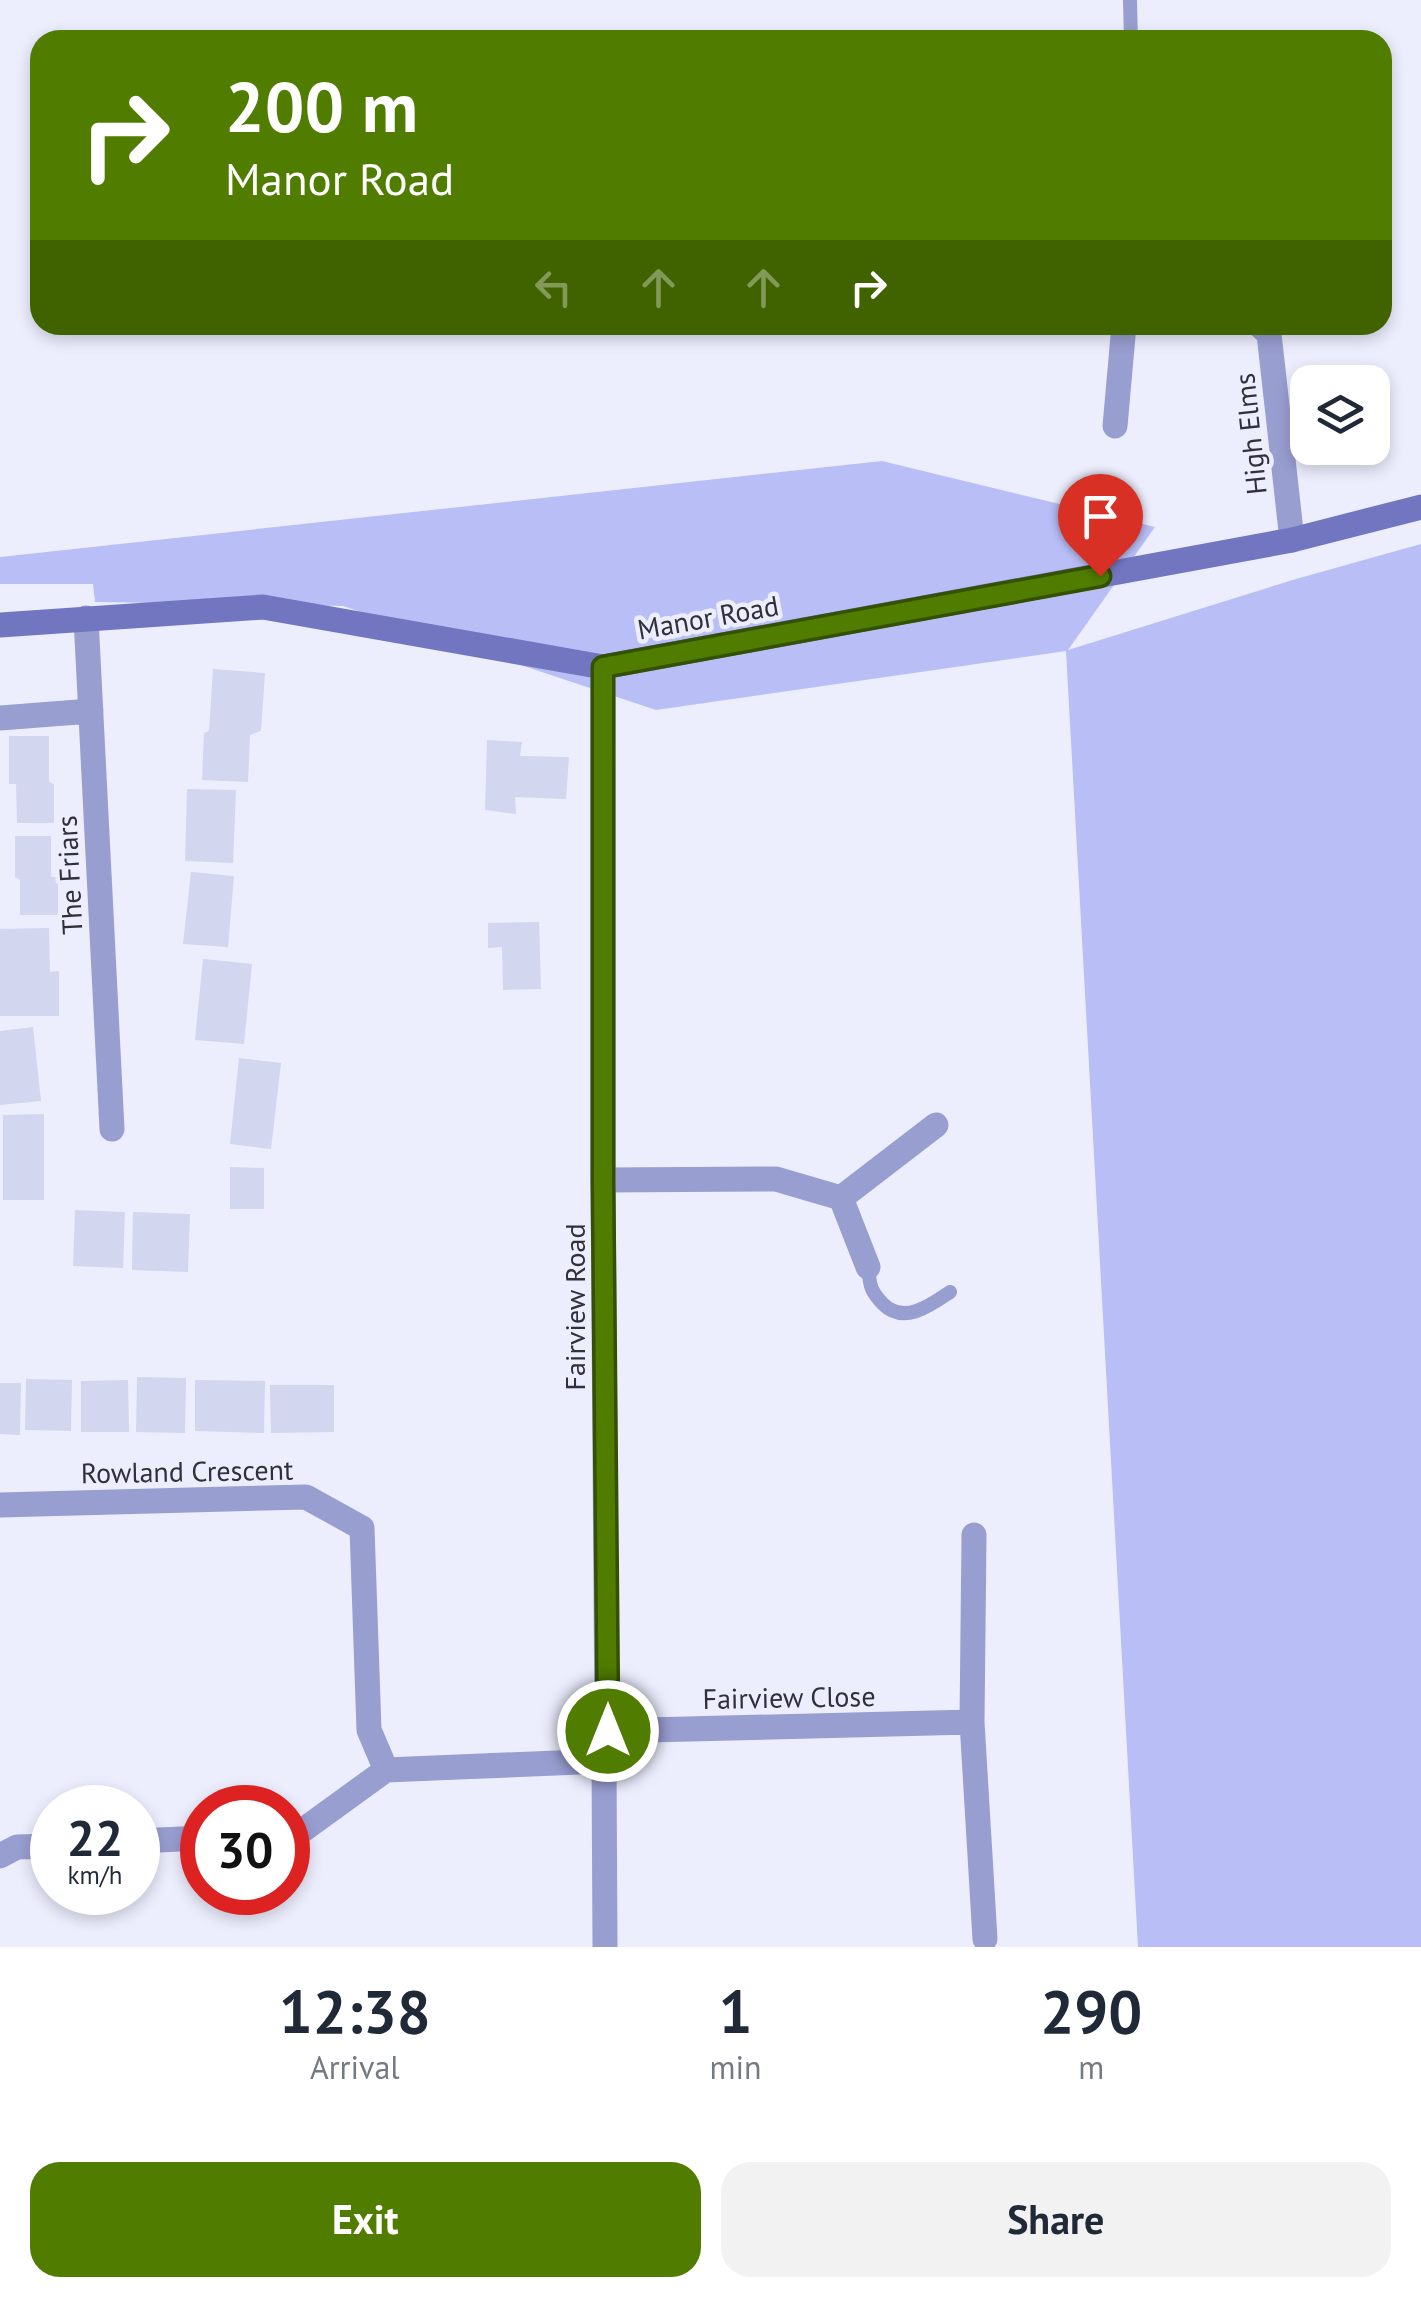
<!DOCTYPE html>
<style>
body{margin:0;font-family:"PT Sans",sans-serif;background:#f2f2f3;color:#1f2937;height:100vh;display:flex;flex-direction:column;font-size:38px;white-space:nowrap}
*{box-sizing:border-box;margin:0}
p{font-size:32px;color:#747a83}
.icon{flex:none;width:55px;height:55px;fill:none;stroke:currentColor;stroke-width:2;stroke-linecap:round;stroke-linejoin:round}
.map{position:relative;height:1947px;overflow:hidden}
.side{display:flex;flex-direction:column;background:#fff;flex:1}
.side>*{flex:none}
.banner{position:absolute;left:30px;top:30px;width:1362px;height:305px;border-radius:30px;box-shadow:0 5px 15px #0003;background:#507c00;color:#fff;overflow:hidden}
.controls{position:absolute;left:1290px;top:365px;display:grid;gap:20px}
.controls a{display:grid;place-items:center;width:100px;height:100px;border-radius:20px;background:#fff;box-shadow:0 5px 15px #0003;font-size:50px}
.speed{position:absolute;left:30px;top:1785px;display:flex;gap:20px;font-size:50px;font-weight:700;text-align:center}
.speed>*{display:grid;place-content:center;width:130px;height:130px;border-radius:50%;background:#fff;box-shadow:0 5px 15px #0003;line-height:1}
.speed small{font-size:25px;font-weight:400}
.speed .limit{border:15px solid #d22;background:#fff;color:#111}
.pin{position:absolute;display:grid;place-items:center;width:85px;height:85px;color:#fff;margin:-102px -42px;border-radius:50% 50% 50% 0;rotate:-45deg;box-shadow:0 0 10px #0007}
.pin .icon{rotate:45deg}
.me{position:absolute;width:110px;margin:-55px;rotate:0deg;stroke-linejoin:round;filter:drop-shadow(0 0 8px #0008)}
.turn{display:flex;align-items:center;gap:35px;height:210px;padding:0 30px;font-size:45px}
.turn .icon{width:130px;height:130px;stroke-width:2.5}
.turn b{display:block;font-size:70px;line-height:85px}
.lanes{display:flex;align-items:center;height:95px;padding:0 30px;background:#0003;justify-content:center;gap:50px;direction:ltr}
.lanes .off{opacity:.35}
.eta{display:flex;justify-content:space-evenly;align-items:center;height:170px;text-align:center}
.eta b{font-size:60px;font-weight:800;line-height:70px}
.cta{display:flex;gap:20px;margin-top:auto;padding:20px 30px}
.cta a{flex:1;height:115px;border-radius:30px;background:#507c00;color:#fff;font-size:40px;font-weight:800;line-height:115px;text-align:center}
.cta a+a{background:#f2f2f3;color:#1f2937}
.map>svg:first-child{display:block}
.green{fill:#b9bff6}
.building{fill:#d2d6ee}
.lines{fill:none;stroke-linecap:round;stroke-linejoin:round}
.lane{stroke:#999ed1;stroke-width:14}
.street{stroke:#999ed1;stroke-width:25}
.secondary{stroke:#7276c0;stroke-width:25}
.route-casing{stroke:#345100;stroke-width:25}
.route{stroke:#507c00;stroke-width:18}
.labels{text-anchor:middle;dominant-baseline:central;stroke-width:9;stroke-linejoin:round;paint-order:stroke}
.street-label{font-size:28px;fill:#2f3039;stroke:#eceefe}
</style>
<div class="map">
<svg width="1421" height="1947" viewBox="0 0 1421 1947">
<rect width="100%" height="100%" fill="#eceefe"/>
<path class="green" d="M882,461l273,66 -87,123 228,-71 125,-35v1403h-283l-72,-1296 -410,59 -313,-104 -248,-4 -2,-18h-93v-27z"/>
<path class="building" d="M213,669l52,4 -4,58 -11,4 -2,47 -46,-2 2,-47 5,-2z
M9,736h40v46l5,2v39h-37l-1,-39h-7z
M487,740l35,2 -2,14 49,1 -3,42 -51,-2 1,17 -31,-4z
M187,789l49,1 -3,73 -48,-2z
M15,836h36v41h7v38h-38v-35l-5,-3z
M191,872l43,4 -6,71 -45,-3z
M539,922l2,67 -38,1 -1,-43 -14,1v-25z
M49,928l1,44 9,-1v45h-59v-87z
M203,959l49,5 -8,80 -49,-4z
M33,1027l8,74 -41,4v-74z
M239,1058l42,5 -10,86 -41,-5z
M44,1114v86h-41v-85z
M230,1167l34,1v41h-34z
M75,1210l50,2 -2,56 -50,-2z
M133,1212l57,2 -2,58 -56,-2z
M137,1377l49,1 -1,55 -49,-1z
M26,1379l46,1 -1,51 -46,-1z
M128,1380l1,52h-48v-51z
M195,1380l70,1 -1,52 -69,-2z
M0,1383h21l-1,52 -20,-1z
M270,1385h64v47l-63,1z"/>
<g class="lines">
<path class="lane" d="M1130,0l1,40
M868,1267c2,19 2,23 15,37 21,21 48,1 67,-12"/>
<path class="street" d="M1259,325l10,9 23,206
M1115,426l9,-101
M86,618l26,511
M603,667v513l4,551 -3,30 1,186
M0,718l91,-7
M603,1180l173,-1 65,19 95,-73
M841,1198l27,69
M0,1505l306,-8 56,31 7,202 17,40
M974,1535l-2,187 13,217
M607,1731l365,-9
M288,1834l11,-1 87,-63 218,-9
M138,1841l64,-3
M0,1856l17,-9 35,-1"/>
<path class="secondary" d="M0,625l263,-18 340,60 689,-127 129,-33"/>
</g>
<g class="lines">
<defs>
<path id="route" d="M608,1731l-5,-551v-513l497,-91"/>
</defs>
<use href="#route" class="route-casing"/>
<use href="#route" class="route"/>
</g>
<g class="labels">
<g class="street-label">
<text transform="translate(1250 434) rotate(-96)">High Elms</text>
<text transform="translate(708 617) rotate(-10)">Manor Road</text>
<text transform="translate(69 875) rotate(-93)">The Friars</text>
<text transform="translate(574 1307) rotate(-90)">Fairview Road</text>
<text transform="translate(187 1471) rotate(-1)">Rowland Crescent</text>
<text transform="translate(789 1697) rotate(-1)">Fairview Close</text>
</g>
</g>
</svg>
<div class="controls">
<a><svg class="icon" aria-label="layers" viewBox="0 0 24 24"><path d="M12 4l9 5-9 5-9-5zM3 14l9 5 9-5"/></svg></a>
</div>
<div class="speed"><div>22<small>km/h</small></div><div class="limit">30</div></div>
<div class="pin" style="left:1100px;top:576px;background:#d93025"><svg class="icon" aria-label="arrive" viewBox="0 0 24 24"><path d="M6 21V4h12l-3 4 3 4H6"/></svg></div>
<svg class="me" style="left:608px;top:1731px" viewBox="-20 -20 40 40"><circle r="17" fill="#507c00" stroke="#fff" stroke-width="3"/><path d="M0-11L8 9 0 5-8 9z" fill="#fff"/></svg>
<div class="banner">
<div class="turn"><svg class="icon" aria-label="right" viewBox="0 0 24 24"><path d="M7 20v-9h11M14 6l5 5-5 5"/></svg><div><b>200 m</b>Manor Road</div></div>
<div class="lanes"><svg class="icon off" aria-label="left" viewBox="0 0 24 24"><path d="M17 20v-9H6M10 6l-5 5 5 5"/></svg><svg class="icon off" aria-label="ahead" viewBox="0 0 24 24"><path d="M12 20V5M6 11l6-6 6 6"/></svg><svg class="icon off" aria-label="ahead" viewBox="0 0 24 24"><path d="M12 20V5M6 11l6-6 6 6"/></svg><svg class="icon" aria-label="right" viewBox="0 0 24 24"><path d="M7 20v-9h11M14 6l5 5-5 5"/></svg></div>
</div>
</div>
<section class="side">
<div class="eta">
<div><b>12:38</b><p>Arrival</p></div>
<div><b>1</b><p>min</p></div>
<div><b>290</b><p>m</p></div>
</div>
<div class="cta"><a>Exit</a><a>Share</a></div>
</section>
